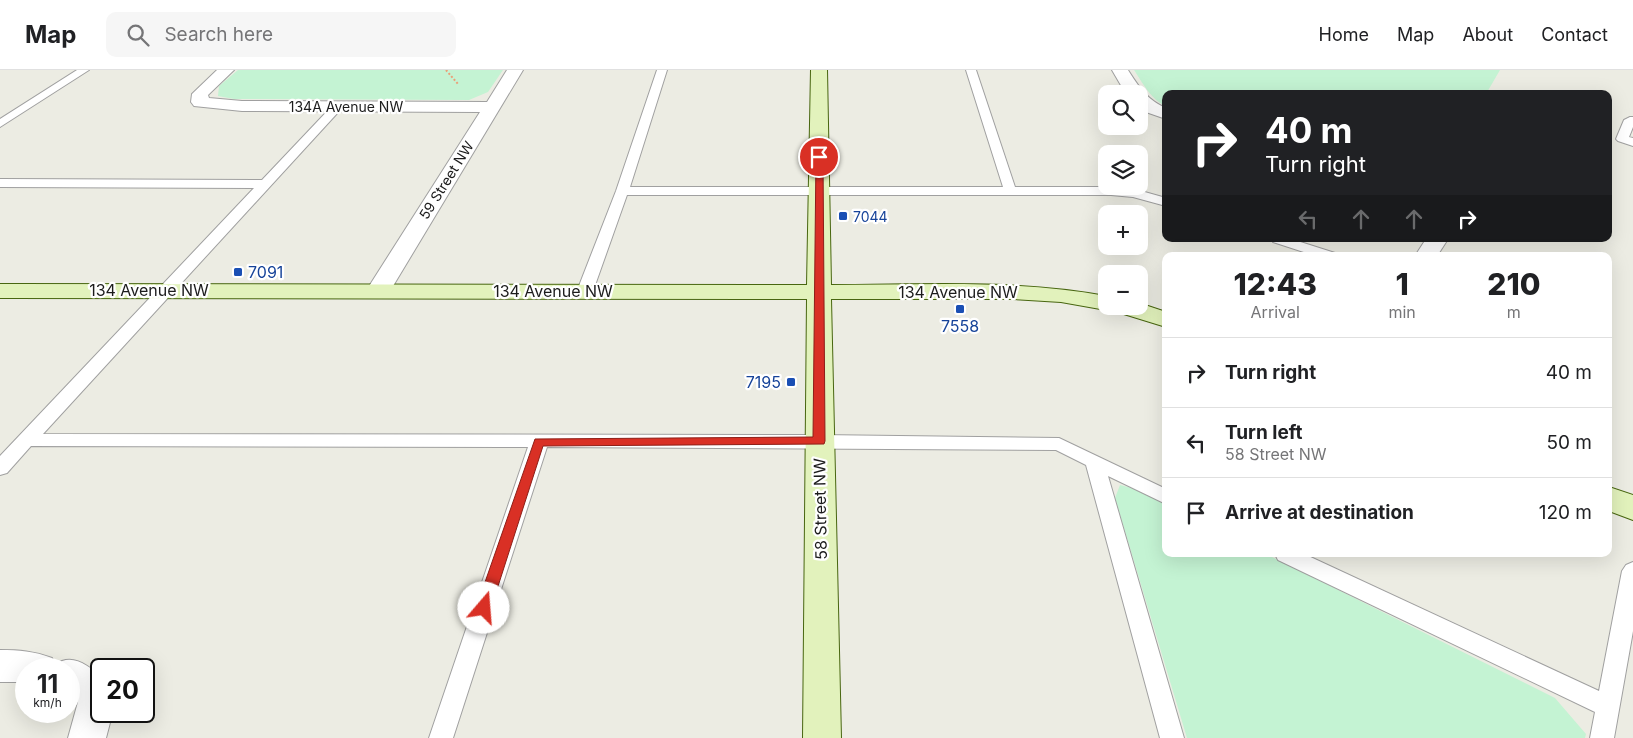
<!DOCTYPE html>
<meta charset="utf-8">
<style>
body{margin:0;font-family:Inter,sans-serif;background:#f6f6f6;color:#202124;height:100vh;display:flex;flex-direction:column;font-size:19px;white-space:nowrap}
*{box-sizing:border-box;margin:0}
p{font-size:16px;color:#757577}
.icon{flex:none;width:28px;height:28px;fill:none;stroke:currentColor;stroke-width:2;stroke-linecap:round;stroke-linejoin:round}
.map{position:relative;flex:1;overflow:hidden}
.details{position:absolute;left:1162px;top:182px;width:450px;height:305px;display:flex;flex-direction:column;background:#fff;border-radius:10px;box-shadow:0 5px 20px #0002}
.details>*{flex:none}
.hud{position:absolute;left:1162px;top:20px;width:450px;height:152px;border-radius:10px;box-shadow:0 5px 20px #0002;background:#202124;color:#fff;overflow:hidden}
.controls{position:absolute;left:1098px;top:15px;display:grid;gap:10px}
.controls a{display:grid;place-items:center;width:50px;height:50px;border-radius:10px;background:#fff;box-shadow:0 5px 20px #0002;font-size:25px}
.speed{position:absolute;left:15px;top:588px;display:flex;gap:10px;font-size:25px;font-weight:700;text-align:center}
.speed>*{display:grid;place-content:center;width:65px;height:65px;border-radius:50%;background:#fff;box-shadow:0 5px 20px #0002;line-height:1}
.speed small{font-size:12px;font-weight:400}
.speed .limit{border:2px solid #111;border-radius:8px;background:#fff;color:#111}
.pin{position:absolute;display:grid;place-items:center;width:42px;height:42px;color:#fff;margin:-21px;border:2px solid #fff;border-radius:50%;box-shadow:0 1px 5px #0007}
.me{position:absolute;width:55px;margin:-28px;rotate:18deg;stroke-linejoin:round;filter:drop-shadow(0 0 4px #0008)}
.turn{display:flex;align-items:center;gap:18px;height:105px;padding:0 20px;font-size:22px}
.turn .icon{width:65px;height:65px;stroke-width:2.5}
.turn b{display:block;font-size:35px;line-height:42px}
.lanes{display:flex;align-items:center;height:48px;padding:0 20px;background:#0003;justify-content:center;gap:25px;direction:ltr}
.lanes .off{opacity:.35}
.eta{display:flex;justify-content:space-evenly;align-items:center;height:85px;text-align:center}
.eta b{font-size:30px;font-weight:800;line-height:35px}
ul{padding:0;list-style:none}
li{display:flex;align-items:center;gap:15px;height:70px;padding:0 20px;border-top:1px solid #e0e0e0}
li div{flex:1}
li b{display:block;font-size:19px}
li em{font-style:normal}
header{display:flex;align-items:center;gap:30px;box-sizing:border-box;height:70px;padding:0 25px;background:#fff;border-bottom:1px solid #e0e0e0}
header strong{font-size:24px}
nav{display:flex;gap:28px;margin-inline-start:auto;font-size:18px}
.search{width:350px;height:45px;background:#f6f6f6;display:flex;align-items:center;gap:12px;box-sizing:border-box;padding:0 18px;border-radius:10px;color:#757577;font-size:19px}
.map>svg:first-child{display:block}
.park{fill:#c4f3d3}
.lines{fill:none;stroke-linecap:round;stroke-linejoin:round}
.lane-casing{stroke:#a0a0a0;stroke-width:2}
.street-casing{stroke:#a0a0a0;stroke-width:2}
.secondary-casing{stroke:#486610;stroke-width:2}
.path{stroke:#ea9f77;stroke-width:2;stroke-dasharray:2 2;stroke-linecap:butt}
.lane{fill:#fff;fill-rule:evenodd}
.street{fill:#fff;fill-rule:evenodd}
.secondary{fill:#e2f2bc;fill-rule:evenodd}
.route{fill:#d93025;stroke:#8d1f18}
.transit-dot{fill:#1a4fb4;stroke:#fff;stroke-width:2}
.labels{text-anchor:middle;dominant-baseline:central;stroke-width:4.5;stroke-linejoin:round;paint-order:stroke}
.far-street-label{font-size:14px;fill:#1c1c1c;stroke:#fff}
.far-transit-label{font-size:14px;fill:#164399;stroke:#fff;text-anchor:start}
.transit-label{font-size:16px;fill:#164399;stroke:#fff;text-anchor:start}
.street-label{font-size:16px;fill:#1c1c1c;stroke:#fff}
</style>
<header>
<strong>Map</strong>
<div class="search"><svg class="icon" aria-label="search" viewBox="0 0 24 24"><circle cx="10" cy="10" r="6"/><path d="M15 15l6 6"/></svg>Search here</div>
<nav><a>Home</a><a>Map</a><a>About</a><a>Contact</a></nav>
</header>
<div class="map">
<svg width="1633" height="668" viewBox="0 0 1633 668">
<rect width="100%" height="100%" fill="#ecece3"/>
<path class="park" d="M238,0h265l-15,22 -19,8 -235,-1 -16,-3 1,-10z
M1134,0h366l-14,24h-320v12c-14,-5 -24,-24 -32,-36z
M1120,415l16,4 30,15v50h100l289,144 31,36 -1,4h-398l-72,-240z"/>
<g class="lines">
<defs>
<path id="lane" d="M77,0h12l-89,57v-8z
M657,0h10l-37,117h373l-37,-117h10l39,117h96l23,2 32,9v8l-33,-9 -22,-2h-484l-34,96 -3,3h-10l-3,-3 39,-100z
M338,33l4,1 2,2 -2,2 -299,326 776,1 240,3 107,51v15l-58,-28 76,262h-24l-74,-273 -30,-15 -509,-3 -94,291h-24l99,-291 -497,-1 -24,27 -7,2v-19l254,-268 -254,-1v-8l262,1 72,-76z
M1630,47h3v10l-4,10 4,1v8l-15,-5 -2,-2 8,-19z
M1271,169h20l44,14 2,3h-21l-43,-14z
M1275,484h29l295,137 23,-120 4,-6 7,-3v69l-19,107h-24l5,-26 -317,-152z"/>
<path id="street" d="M217,0h17l-26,25 1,3 33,3 245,1 20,-32h16l-133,221 -4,5 -8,2 -8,-2 -4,-5 114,-179 -238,-1 -48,-5 -3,-4 1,-8z
M1112,0h16c11,17 19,30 38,38v11l-23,-8 -4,-4v-13h-13z
M1426,169h22l-11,17h-22z
M0,580c19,0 34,1 52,8l3,7c17,-13 33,1 46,11v35h12l-7,27h-38l10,-36 -9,-7v-26h-43v13h-26z"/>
<path id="secondary" d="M811,0h16l4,215c92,0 185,-6 275,11v10h33v-3l27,9v15l-52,-16 -1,-2 -7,1 -45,-8 -49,-3h-181l10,439h-38l4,-439 -807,-1v-14l807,1z
M1609,417l24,8v25l-24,-9z"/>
</defs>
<use href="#lane" class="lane-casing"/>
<use href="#street" class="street-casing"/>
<use href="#secondary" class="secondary-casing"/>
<path class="path" d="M446,0l12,14
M1374,22v2"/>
<use href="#lane" class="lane"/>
<use href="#street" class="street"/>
<use href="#secondary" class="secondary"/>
</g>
<path class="route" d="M816,85l7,2 2,284 -1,3 -281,2 -52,162 -2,4 -5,2 -5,-2 -3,-4 59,-169 278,-2z"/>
<g class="transit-dot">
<rect x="838" y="141" width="10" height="10" rx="2.5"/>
<rect x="233" y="197" width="10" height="10" rx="2.5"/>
<rect x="955" y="234" width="10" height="10" rx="2.5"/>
<rect x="786" y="307" width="10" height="10" rx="2.5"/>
</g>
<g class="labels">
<g class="far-street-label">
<text x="346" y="36">134A Avenue NW</text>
<text transform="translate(446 110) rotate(-58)">59 Street NW</text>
</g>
<g class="far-transit-label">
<text x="853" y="146">7044</text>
</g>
<g class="transit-label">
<text x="248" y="202">7091</text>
<text x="960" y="256" text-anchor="middle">7558</text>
<text x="781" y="312" text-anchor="end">7195</text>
</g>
<g class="street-label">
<text x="149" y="220">134 Avenue NW</text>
<text x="553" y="221">134 Avenue NW</text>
<text x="958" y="222">134 Avenue NW</text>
<text transform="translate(820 439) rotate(-91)">58 Street NW</text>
</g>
</g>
</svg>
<div class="controls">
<a><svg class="icon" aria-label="search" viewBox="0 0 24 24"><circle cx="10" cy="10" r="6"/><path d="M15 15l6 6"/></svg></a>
<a><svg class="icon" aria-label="layers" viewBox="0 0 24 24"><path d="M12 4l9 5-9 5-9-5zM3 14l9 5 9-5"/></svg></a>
<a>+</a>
<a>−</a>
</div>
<div class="speed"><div>11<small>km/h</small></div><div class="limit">20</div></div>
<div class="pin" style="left:819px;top:87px;background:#d93025"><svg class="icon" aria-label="arrive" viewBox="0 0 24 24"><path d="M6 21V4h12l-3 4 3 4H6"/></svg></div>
<svg class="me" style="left:484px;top:538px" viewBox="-20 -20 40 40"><circle r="19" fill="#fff"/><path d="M0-13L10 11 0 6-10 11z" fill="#d93025"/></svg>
<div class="hud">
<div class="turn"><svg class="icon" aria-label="right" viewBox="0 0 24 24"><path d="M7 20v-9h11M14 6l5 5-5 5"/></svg><div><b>40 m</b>Turn right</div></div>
<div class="lanes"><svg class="icon off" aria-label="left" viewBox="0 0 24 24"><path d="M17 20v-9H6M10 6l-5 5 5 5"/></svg><svg class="icon off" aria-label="ahead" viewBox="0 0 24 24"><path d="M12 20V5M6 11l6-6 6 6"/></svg><svg class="icon off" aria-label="ahead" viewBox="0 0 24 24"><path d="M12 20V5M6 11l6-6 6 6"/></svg><svg class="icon" aria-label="right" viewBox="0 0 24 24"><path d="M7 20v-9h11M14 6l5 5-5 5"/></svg></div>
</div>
<section class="details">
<div class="eta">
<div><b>12:43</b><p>Arrival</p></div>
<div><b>1</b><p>min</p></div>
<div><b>210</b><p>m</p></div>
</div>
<ul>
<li><svg class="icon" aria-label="right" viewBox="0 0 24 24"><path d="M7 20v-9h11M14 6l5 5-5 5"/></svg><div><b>Turn right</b></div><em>40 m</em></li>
<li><svg class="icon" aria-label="left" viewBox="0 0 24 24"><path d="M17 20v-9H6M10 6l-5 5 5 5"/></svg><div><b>Turn left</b><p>58 Street NW</p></div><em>50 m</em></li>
<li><svg class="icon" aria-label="arrive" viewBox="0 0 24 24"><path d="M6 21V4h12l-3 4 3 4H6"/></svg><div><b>Arrive at destination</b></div><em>120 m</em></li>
</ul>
</section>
</div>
